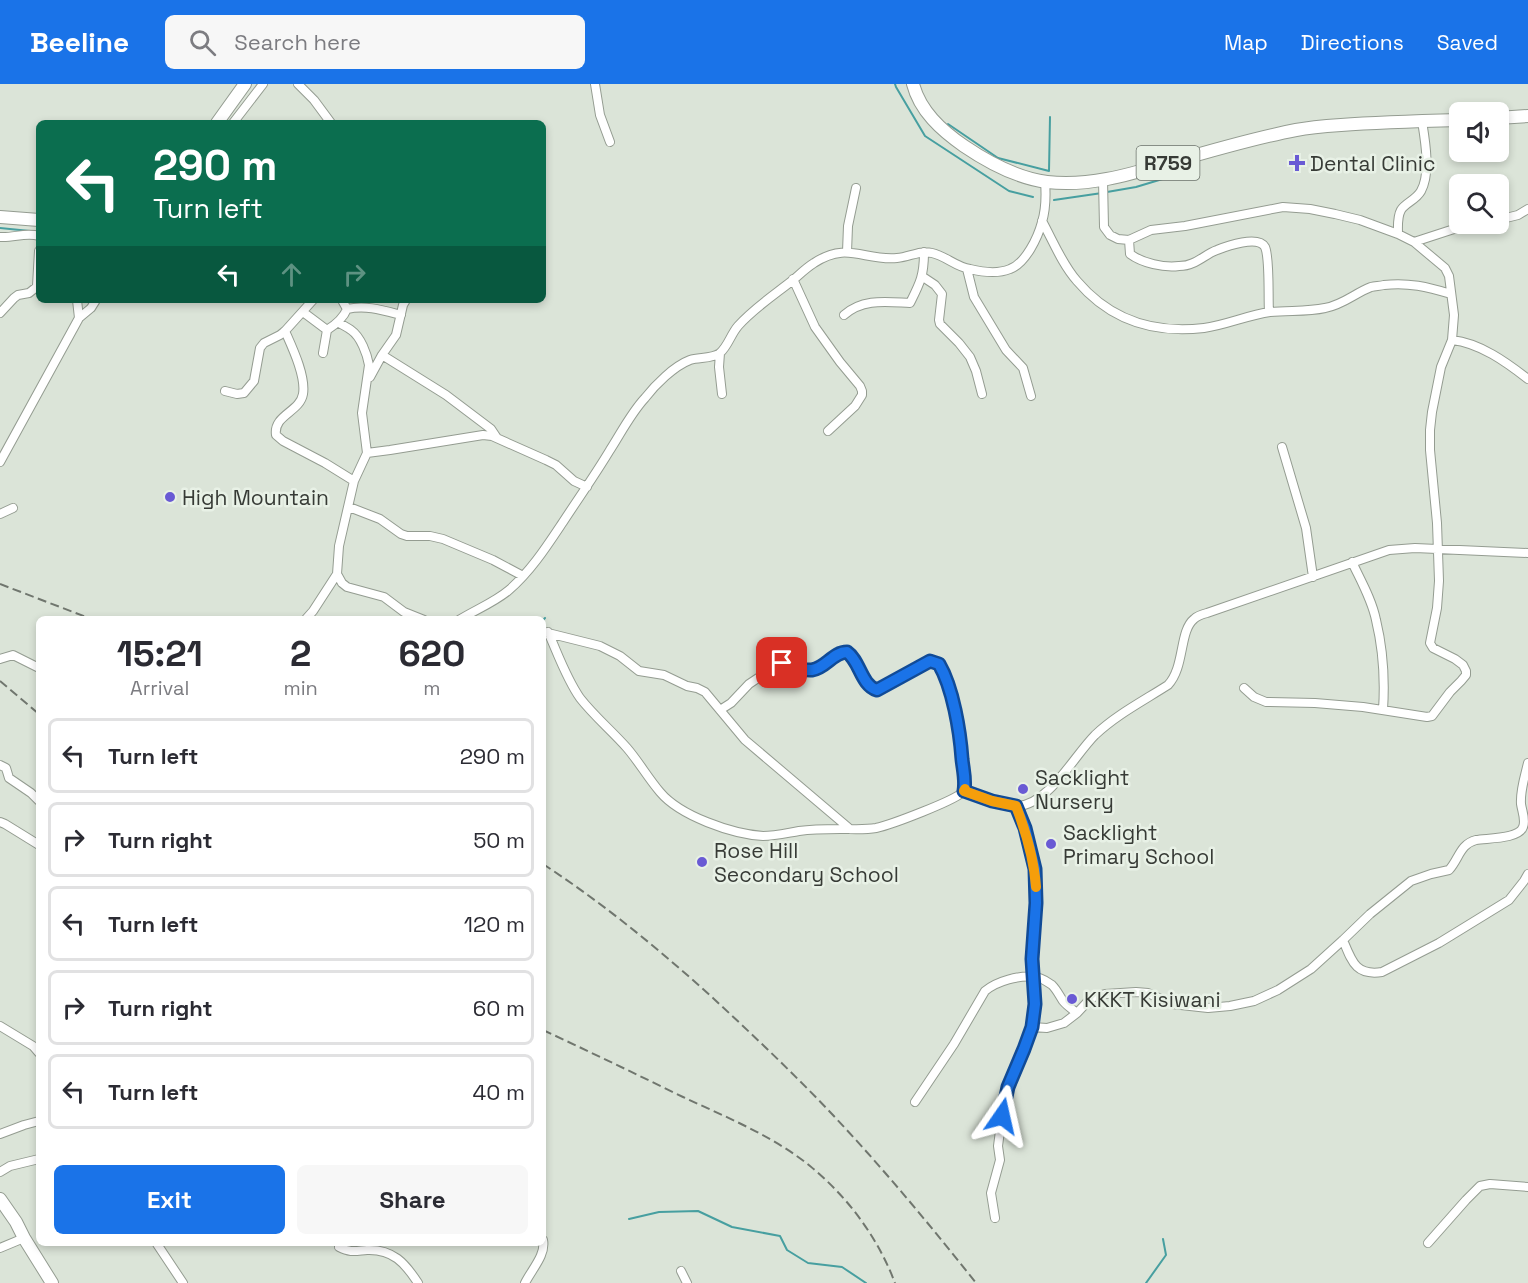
<!DOCTYPE html>
<style>
body{margin:0;font-family:"Space Grotesk",sans-serif;background:#f7f7f7;color:#2b2b33;height:100vh;display:flex;flex-direction:column;font-size:22px;white-space:nowrap}
*{box-sizing:border-box;margin:0}
p{font-size:20px;color:#7c7c81}
.icon{flex:none;width:33px;height:33px;fill:none;stroke:currentColor;stroke-width:2;stroke-linecap:round;stroke-linejoin:round}
.map{position:relative;flex:1;overflow:hidden}
.sheet{position:absolute;left:36px;top:532px;width:510px;height:630px;display:flex;flex-direction:column;background:#fff;border-radius:9px;box-shadow:0 3px 9px #0003}
.sheet>*{flex:none}
.hud{position:absolute;left:36px;top:36px;width:510px;height:183px;border-radius:9px;box-shadow:0 3px 9px #0003;background:#0b6e4f;color:#fff;overflow:hidden}
.tools{position:absolute;left:1449px;top:18px;display:grid;gap:12px}
.tools a{display:grid;place-items:center;width:60px;height:60px;border-radius:9px;background:#fff;box-shadow:0 3px 9px #0003;font-size:30px}
.pin{position:absolute;display:grid;place-items:center;width:51px;height:51px;color:#fff;margin:-26px;border-radius:12px;box-shadow:0 3px 9px #0006}
.me{position:absolute;width:66px;margin:-33px;rotate:11deg;stroke-linejoin:round;filter:drop-shadow(0 0 4px #0008)}
.turn{display:flex;align-items:center;gap:21px;height:126px;padding:0 18px;font-size:27px}
.turn .icon{width:78px;height:78px;stroke-width:2.5}
.turn b{display:block;font-size:42px;line-height:51px}
.lanes{display:flex;align-items:center;height:57px;padding:0 18px;background:#0003;justify-content:center;gap:30px;direction:ltr}
.lanes .off{opacity:.35}
.eta{display:flex;justify-content:space-evenly;align-items:center;height:102px;text-align:center}
.eta b{font-size:36px;font-weight:600;line-height:42px}
.action{display:flex;gap:12px;margin-top:auto;padding:12px 18px}
.action a{flex:1;height:69px;border-radius:9px;background:#1a73e8;color:#fff;font-size:24px;font-weight:600;line-height:69px;text-align:center}
.action a+a{background:#f7f7f7;color:#2b2b33}
ul{padding:0;list-style:none}
li{display:flex;align-items:center;gap:18px;height:75px;margin:0 12px 9px;padding:0 6px;border:3px solid #e1e1e2;border-radius:9px}
li div{flex:1}
li b{display:block;font-size:22px}
li em{font-style:normal}
header{display:flex;align-items:center;gap:36px;box-sizing:border-box;height:84px;padding:0 30px;background:#1a73e8;color:#fff}
header strong{font-size:28px}
nav{display:flex;gap:33px;margin-inline-start:auto;font-size:21px}
.search{width:420px;height:54px;background:#f7f7f7;display:flex;align-items:center;gap:15px;box-sizing:border-box;padding:0 21px;border-radius:9px;color:#7c7c81;font-size:22px}
.map>svg:first-child{display:block}
.lines{fill:none;stroke-linecap:round;stroke-linejoin:round}
.stream{stroke:#479fa0;stroke-width:2}
.street-casing{stroke:#949c91;stroke-width:10}
.secondary-casing{stroke:#949c91;stroke-width:14}
.primary-casing{stroke:#949c91;stroke-width:14}
.street{stroke:#fff;stroke-width:8}
.secondary{stroke:#fff;stroke-width:12}
.primary{stroke:#fff;stroke-width:12}
.rail{stroke:#70766e;stroke-width:2;stroke-dasharray:9 4.5;stroke-linecap:butt}
.route-casing{stroke:#114b97;stroke-width:15}
.route{stroke:#1a73e8;stroke-width:10}
.slow{stroke:#f59e0b;stroke-width:10}
.poi-dot{fill:#695ad4;stroke:#e8f1e6;stroke-width:2}
.labels{text-anchor:middle;dominant-baseline:central;stroke-width:5;stroke-linejoin:round;paint-order:stroke}
.shield{fill:#e8f1e6;stroke:#6c726b;stroke-width:1.5}
.shield-label{font-size:20px;font-weight:bold;fill:#373b36}
.poi-label{font-size:21px;fill:#373b36;stroke:#e8f1e6;text-anchor:start}
</style>
<header>
<strong>Beeline</strong>
<div class="search"><svg class="icon" aria-label="search" viewBox="0 0 24 24"><circle cx="10" cy="10" r="6"/><path d="M15 15l6 6"/></svg>Search here</div>
<nav><a>Map</a><a>Directions</a><a>Saved</a></nav>
</header>
<div class="map">
<svg width="1528" height="1199" viewBox="0 0 1528 1199">
<rect width="100%" height="100%" fill="#dbe4d8"/>
<g class="lines">
<path class="stream" d="M895,0l1,3 29,49 84,55 24,6
M948,40l50,34 51,13 1,-54
M1107,108l29,-5 63,-19
M1054,116l48,-7
M0,144l30,3
M543,536l2,-2
M629,1135l30,-7 39,-1 34,16 48,9 7,14 21,13 34,4 24,16
M1146,1199l20,-28 -3,-16"/>
<defs>
<path id="street" d="M298,0l16,16 17,23
M595,0l5,31 10,27
M233,39l30,-39
M1103,96l1,47 6,8 8,4 11,1 22,-10 34,-4 98,-19 27,2 25,5 25,6 38,14
M1498,136l20,-5 10,-6
M1042,137c11,20 20,43 35,60 33,39 76,53 127,47 22,-3 44,-13 66,-16 19,-2 37,0 55,-4 18,-3 30,-15 46,-21 4,-1 9,-1 13,-2 24,-3 44,2 67,9
M0,153c14,1 26,-5 39,-1
M1129,156l1,14c12,9 34,14 49,12 4,0 10,-1 14,-3 8,-3 15,-10 24,-13 10,-4 41,-15 48,-3 5,11 3,51 4,65
M1414,158l40,-13 28,-5
M847,168l1,-26 8,-38
M967,185l7,28 32,53 17,18 8,28
M923,193l12,8 7,9 -3,26 1,4 19,19 11,14 6,14 6,23
M793,195l22,48 25,35 20,24 2,5v4l-7,11 -27,25
M37,202l2,-35
M77,216l2,18
M347,225c19,-4 35,1 54,6
M303,228l24,18 -4,23
M0,229l14,-15 4,-3 11,-2 10,-8
M844,231c19,-17 43,-13 66,-12 10,-20 14,-27 14,-51
M327,246c8,-5 16,-11 20,-21l-5,-9
M285,247c7,16 21,45 18,63 -3,18 -30,21 -27,41l7,6 42,22 29,18
M1452,256c28,3 54,22 76,39
M720,269l-1,14 3,27
M382,271l64,40 45,34 6,9
M370,293l12,-22 14,-20 7,-30 3,-5
M225,307l12,3 7,-1 10,-12 6,-33 4,-5 16,-8 5,-4 28,-31
M1282,363l24,81 7,49
M367,369l23,-3 93,-15 9,1 54,24 10,5 18,16 13,6
M0,378l79,-144 12,-10 5,-8
M349,423l31,12 21,15 6,2h23l13,3 50,21 30,16
M0,430l13,-6
M1352,478c9,19 20,38 24,58 7,29 9,60 7,90
M337,490l2,-28 15,-65 13,-28 -5,-40 7,-48c-2,-11 -8,-28 -18,-35 -4,-3 -9,-5 -13,-8
M305,536l8,-9 24,-37 5,9 5,4 37,10 20,15 20,8
M459,536c16,-10 36,-18 50,-30 22,-19 38,-44 54,-68 15,-23 32,-47 47,-72 11,-17 21,-37 35,-52 10,-13 29,-32 45,-38 9,-3 22,-1 30,-7 8,-7 11,-19 18,-27 16,-18 36,-31 55,-46 7,-6 13,-12 21,-17 33,-22 50,-2 83,-5 13,-1 22,-8 35,-5 14,3 24,14 38,16 12,3 28,5 40,0 16,-6 28,-32 32,-47 4,-13 4,-28 3,-41
M544,548l56,14 20,10 19,15 25,4 23,11 10,2 8,4 40,48 105,89
M548,548c10,22 18,46 32,66 14,18 32,33 47,50 12,14 21,30 33,44 20,24 72,42 103,44 12,0 24,-3 36,-5 14,-2 27,-2 41,-2 12,0 25,1 36,-1 14,-3 81,-28 88,-37 3,-19 -12,-118 -27,-128 -5,-3 -9,-1 -13,1l-47,26c-16,-4 -17,-29 -30,-38 -16,1 -24,19 -40,18 -9,-1 -16,-6 -25,-8l-33,22 -18,19 -11,7
M0,575l13,-4 26,13
M1244,604l10,9 12,5 49,1 48,4 64,10 5,-1 18,-24 11,-11 5,-6v-4l-3,-6 -8,-6 -22,-11 -3,-5 7,-35 2,-27 -2,-58 -7,-73v-20l2,-18 9,-45 11,-27 2,-25 -5,-39 -4,-8 -31,-26 -16,-8c0,-7 -1,-17 3,-24 4,-7 15,-10 20,-19 10,-18 4,-51 1,-70
M0,681l6,3 3,10 22,15 8,8
M964,707c16,6 37,15 54,15 31,-2 56,-50 77,-71 21,-20 48,-34 73,-50 17,-18 11,-54 26,-66 3,-3 9,-5 13,-6l182,-63 26,-2 113,5
M0,738l5,2 34,21
M1343,856c9,22 13,36 39,32l57,-29 70,-43 15,-19 4,-7
M0,942l33,20 6,7
M1032,943l15,1 17,-5 13,-10 14,-15 14,-4 31,-2 12,1 24,11 36,4 22,-2 24,-5 24,-11 33,-21 32,-29 27,-26 41,-33 20,-7 18,-4c10,-11 11,-26 27,-30 12,-2 43,-1 47,-13 3,-7 -1,-16 -2,-23 -1,-14 4,-28 7,-41
M915,1018l39,-58 31,-53c12,-10 34,-16 50,-14 6,0 12,5 17,8 5,5 7,10 11,16 4,5 9,8 14,12
M0,1050l24,-9 15,-4
M0,1088l10,-6 29,-7
M995,1134l-4,-25 9,-33 -2,-14 4,-30 6,-29 16,-38 8,-22 3,-24 -3,-44 4,-56 -1,-34 -10,-41 -9,-22
M1428,1159l38,-43 14,-14 10,-2 38,3
M157,1160l26,39
M339,1163c12,6 16,4 28,3 26,-1 38,13 51,33
M0,1164l24,-10
M681,1187l6,12
M525,1199c7,-14 21,-28 18,-43"/>
<path id="secondary" d="M0,1115l16,23 8,16 28,45"/>
<path id="primary" d="M913,0c7,27 28,46 51,62 25,17 53,32 83,36 43,5 84,-8 125,-20 41,-12 82,-24 124,-32 15,-3 30,-4 45,-5 39,-3 79,-4 119,-5
M1498,34l30,-2
M217,39l28,-39
M0,133l39,3"/>
</defs>
<use href="#street" class="street-casing"/>
<use href="#secondary" class="secondary-casing"/>
<use href="#primary" class="primary-casing"/>
<use href="#street" class="street"/>
<use href="#secondary" class="secondary"/>
<use href="#primary" class="primary"/>
<path class="rail" d="M0,500l94,36
M0,597l39,33
M543,780c61,40 117,86 171,135 40,37 80,75 117,114 51,54 99,112 145,170
M543,946c47,22 93,44 140,67 43,20 90,39 127,69 38,31 68,72 85,117"/>
</g>
<g class="lines">
<defs>
<path id="route" d="M782,579c10,2 19,8 30,7 14,-2 21,-18 35,-18 13,9 14,33 30,38l53,-29 9,3c14,24 21,67 23,95 1,10 4,21 2,32l28,10 24,5 9,22 10,41 1,34 -4,56 3,45 -3,23 -8,22 -16,38 -6,29"/>
</defs>
<use href="#route" class="route-casing"/>
<use href="#route" class="route"/>
<path class="slow" d="M965,705l-1,2 28,10 24,5c10,26 18,52 20,81"/>
</g>
<g class="poi-dot">
<path d="M1294 70h6v6h6v6h-6v6h-6v-6h-6v-6h6z"/>
<circle cx="170" cy="413" r="6"/>
<circle cx="1023" cy="705" r="6"/>
<circle cx="1051" cy="760" r="6"/>
<circle cx="702" cy="778" r="6"/>
<circle cx="1072" cy="915" r="6"/>
</g>
<g class="labels">
<rect class="shield" x="1136.5" y="62" width="63" height="34" rx="4.5"/>
<g class="shield-label">
<text x="1168" y="79">R759</text>
</g>
<g class="poi-label">
<text x="1310" y="79">Dental Clinic</text>
<text x="182" y="413">High Mountain</text>
<text x="1035" y="693">Sacklight<tspan x="1035" dy="24">Nursery</tspan></text>
<text x="1063" y="748">Sacklight<tspan x="1063" dy="24">Primary School</tspan></text>
<text x="714" y="766">Rose Hill<tspan x="714" dy="24">Secondary School</tspan></text>
<text x="1084" y="915">KKKT Kisiwani</text>
</g>
</g>
</svg>
<div class="tools">
<a><svg class="icon" aria-label="sound" viewBox="0 0 24 24"><path d="M4 9h4l5-4v14l-5-4H4zM17 9q2 3 0 6"/></svg></a>
<a><svg class="icon" aria-label="search" viewBox="0 0 24 24"><circle cx="10" cy="10" r="6"/><path d="M15 15l6 6"/></svg></a>
</div>
<div class="pin" style="left:782px;top:579px;background:#d93025"><svg class="icon" aria-label="arrive" viewBox="0 0 24 24"><path d="M6 21V4h12l-3 4 3 4H6"/></svg></div>
<svg class="me" style="left:1002px;top:1032px" viewBox="-20 -20 40 40"><path d="M0-17L14 15 0 8-14 15z" fill="#1a73e8" stroke="#fff" stroke-width="4"/></svg>
<div class="hud">
<div class="turn"><svg class="icon" aria-label="left" viewBox="0 0 24 24"><path d="M17 20v-9H6M10 6l-5 5 5 5"/></svg><div><b>290 m</b>Turn left</div></div>
<div class="lanes"><svg class="icon" aria-label="left" viewBox="0 0 24 24"><path d="M17 20v-9H6M10 6l-5 5 5 5"/></svg><svg class="icon off" aria-label="ahead" viewBox="0 0 24 24"><path d="M12 20V5M6 11l6-6 6 6"/></svg><svg class="icon off" aria-label="right" viewBox="0 0 24 24"><path d="M7 20v-9h11M14 6l5 5-5 5"/></svg></div>
</div>
<section class="sheet">
<div class="eta">
<div><b>15:21</b><p>Arrival</p></div>
<div><b>2</b><p>min</p></div>
<div><b>620</b><p>m</p></div>
</div>
<ul>
<li><svg class="icon" aria-label="left" viewBox="0 0 24 24"><path d="M17 20v-9H6M10 6l-5 5 5 5"/></svg><div><b>Turn left</b></div><em>290 m</em></li>
<li><svg class="icon" aria-label="right" viewBox="0 0 24 24"><path d="M7 20v-9h11M14 6l5 5-5 5"/></svg><div><b>Turn right</b></div><em>50 m</em></li>
<li><svg class="icon" aria-label="left" viewBox="0 0 24 24"><path d="M17 20v-9H6M10 6l-5 5 5 5"/></svg><div><b>Turn left</b></div><em>120 m</em></li>
<li><svg class="icon" aria-label="right" viewBox="0 0 24 24"><path d="M7 20v-9h11M14 6l5 5-5 5"/></svg><div><b>Turn right</b></div><em>60 m</em></li>
<li><svg class="icon" aria-label="left" viewBox="0 0 24 24"><path d="M17 20v-9H6M10 6l-5 5 5 5"/></svg><div><b>Turn left</b></div><em>40 m</em></li>
</ul>
<div class="action"><a>Exit</a><a>Share</a></div>
</section>
</div>
